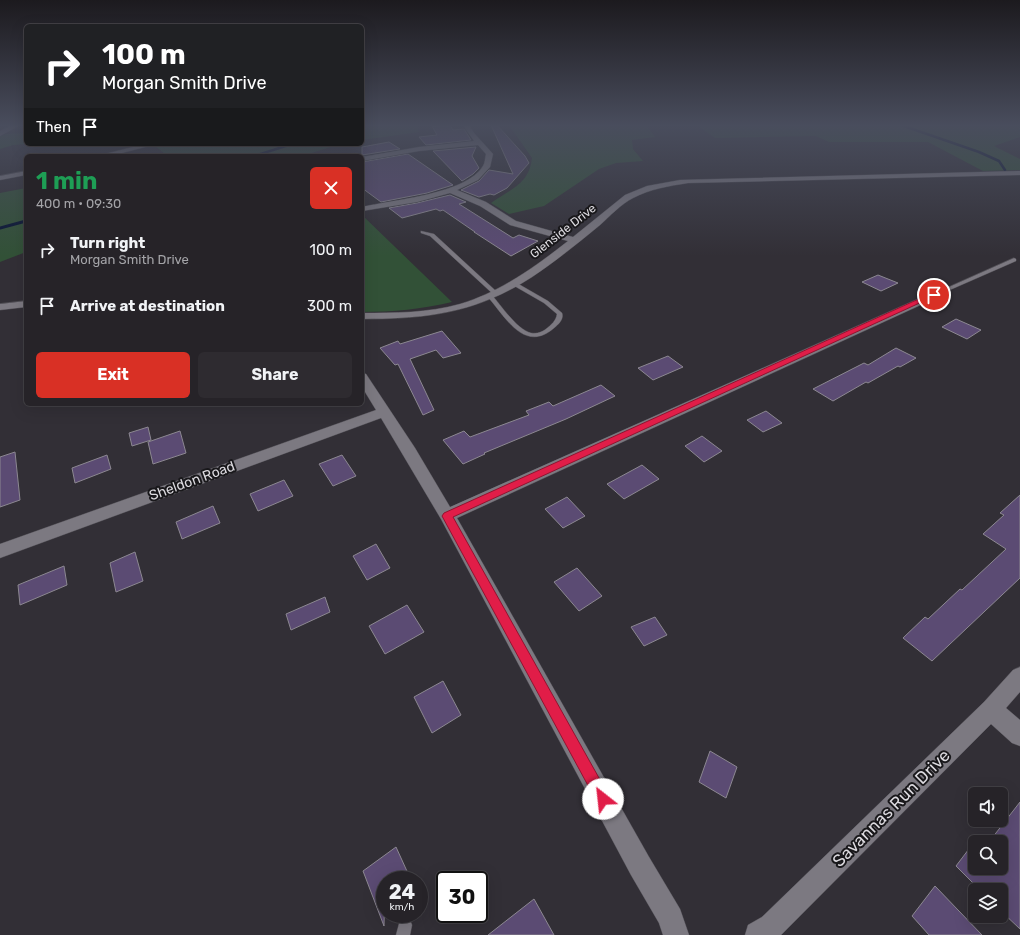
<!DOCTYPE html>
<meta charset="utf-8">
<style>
body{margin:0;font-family:Rubik,sans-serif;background:#2e2b30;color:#f1f3f6;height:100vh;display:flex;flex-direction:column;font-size:15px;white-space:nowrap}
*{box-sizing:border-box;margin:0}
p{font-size:13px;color:#a4a4a8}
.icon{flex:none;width:22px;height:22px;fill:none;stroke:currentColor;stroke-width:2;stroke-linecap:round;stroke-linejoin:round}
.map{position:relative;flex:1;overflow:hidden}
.sheet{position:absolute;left:24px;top:154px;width:340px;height:252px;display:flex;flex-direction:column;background:#262328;border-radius:6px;box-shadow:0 4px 16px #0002,0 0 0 1px #424045}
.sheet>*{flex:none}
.hud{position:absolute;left:24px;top:24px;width:340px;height:122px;border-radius:6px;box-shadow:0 4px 16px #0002,0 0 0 1px #424045;background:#202124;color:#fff;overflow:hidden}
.fabs{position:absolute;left:968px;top:787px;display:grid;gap:8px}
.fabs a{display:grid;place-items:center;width:40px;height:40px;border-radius:6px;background:#262328;box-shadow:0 4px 16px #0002,0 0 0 1px #424045;font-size:20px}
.speed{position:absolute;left:376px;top:871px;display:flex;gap:8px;font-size:20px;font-weight:700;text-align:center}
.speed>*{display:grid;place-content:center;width:52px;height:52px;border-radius:50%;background:#262328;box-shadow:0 4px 16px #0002,0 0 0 1px #424045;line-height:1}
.speed small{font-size:10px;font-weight:400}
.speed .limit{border:2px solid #111;border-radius:6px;background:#fff;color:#111}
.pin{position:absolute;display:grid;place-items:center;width:34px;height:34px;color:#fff;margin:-17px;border:2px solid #fff;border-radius:50%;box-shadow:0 1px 4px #0007}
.me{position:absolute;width:44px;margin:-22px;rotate:331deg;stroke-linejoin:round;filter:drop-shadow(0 0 3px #0008)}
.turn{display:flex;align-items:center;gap:14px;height:84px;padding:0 12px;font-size:18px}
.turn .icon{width:52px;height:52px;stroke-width:2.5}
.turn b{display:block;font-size:28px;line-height:34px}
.then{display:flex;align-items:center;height:38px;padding:0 12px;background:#0003;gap:8px;font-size:15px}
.round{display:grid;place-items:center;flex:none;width:42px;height:42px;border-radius:6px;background:#2e2b30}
.headline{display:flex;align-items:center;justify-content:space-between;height:68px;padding:0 12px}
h1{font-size:24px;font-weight:700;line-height:30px;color:#1e9e55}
.cta{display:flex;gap:8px;margin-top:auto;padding:8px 12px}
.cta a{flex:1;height:46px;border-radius:6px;background:#d93025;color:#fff;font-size:16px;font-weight:700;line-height:46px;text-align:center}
.cta a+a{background:#2e2b30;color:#f1f3f6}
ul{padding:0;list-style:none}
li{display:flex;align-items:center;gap:12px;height:56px;padding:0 12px}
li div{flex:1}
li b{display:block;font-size:15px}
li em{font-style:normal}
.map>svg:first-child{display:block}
.green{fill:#325137}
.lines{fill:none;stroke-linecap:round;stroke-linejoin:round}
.stream-far1{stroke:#061233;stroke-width:2.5}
.stream{stroke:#061233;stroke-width:3}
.building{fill:#5b4b73;stroke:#8c8891}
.service-casing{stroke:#504e54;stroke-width:1}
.minor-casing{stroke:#504e54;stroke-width:1}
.service{fill:#7c7981;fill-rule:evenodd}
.minor{fill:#7c7981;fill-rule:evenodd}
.route{fill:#e11d48;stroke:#92132f}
.labels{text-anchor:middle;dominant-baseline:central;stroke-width:4;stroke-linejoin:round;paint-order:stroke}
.far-street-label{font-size:12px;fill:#dddbe0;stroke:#19181b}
.street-label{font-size:14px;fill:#dddbe0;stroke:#19181b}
.near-street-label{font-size:17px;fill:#dddbe0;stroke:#19181b}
</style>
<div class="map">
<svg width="1020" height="935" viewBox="0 0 1020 935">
<rect width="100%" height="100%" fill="#322f36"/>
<path class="green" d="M362,125h55l2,7 -57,8z
M509,125h137l9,12 -23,3 1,9 10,12 -27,2 -17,6 -55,37 -35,8 -18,-11c20,-14 38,-19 41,-45z
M697,125h323v12l-26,9 26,13v11l-37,1 -55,-29h-99l-13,-6 -101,2z
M26,133v11l-13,1 -13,4v-13l6,-2z
M164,144h176l-38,12h-145l7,-3 -9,-7z
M26,188v64l-26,10v-69z
M362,215l90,87c-30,7 -59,10 -90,10z"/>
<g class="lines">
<path class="stream-far1" d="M901,125l78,27 20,9 6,9
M254,156l38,-12"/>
<path class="stream" d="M0,228l26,-7"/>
</g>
<path class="building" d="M450,125l3,5 11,-1 7,11 -45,5 -7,-8 18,-2 -5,-9z
M491,125h6l28,31 4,7 -22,25 -13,7 -4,-1 -11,3 -18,-7 18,-9 10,-11 24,4z
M389,142l11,7 -38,6v-8z
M476,147l-4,9 7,12 -6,6 -11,7 -29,-30z
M408,154l45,31 -26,8 -46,9 -19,-14v-26z
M450,195l16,7 -7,2 54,34 6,-3 19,6 -27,15 -37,-24h1l-32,-22 -3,1 -4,-2 -34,9 -13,-10 28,-5z
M878,275l20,8 -17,8 -19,-9z
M956,319l25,11 -14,9 -25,-12z
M442,331l19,22 -18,5 -7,-8 -26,9 24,51 -11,5 -25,-51 -3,1 -15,-17 18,-7 2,3z
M896,348l20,10 -16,9 -2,-1 -30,17 -2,-1 -33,19 -20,-12 51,-26 4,2z
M668,356l15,11 -30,13 -15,-12z
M601,385l14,11 -49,23 -82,34 1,1 -22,10 -20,-24 21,-9 6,6 59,-22 -3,-4 23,-9 4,4z
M766,411l16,12 -19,9 -16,-12z
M148,427l3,13 -19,6 -3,-13z
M180,431l6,22 -33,11 -5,-22z
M702,436l20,15 -18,11 -19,-16z
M15,452l5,48 -20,7v-50z
M107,455l4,14 -36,14 -3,-15z
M342,455l14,21 -23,10 -14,-22z
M642,465l17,14 -35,20 -17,-15z
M284,480l9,16 -35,15 -8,-17z
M1020,495v83l-88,83 -29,-23 22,-21 3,2 32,-30 2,1 44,-41 -23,-15 21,-19 -4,-2z
M567,497l18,19 -22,12 -18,-19z
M213,506l7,17 -38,16 -6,-17z
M376,544l14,24 -23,12 -14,-24z
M135,552l8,29 -27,11 -6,-29z
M64,566l3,19 -47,20 -2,-20z
M577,568l25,28 -23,15 -25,-29z
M325,597l5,15 -39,18 -5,-16z
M407,605l17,27 -39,22 -16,-28z
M655,617l12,18 -23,11 -13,-19z
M443,681l18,34 -29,18 -18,-36z
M710,751l27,16 -11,31 -27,-16z
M1020,802v127l-19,-18v-21h-21l-24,-24 19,-25v27h26v-26h-12z
M396,847l15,33h-26l-1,46 -21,-55z
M935,886l47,49h-53l-17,-19z
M534,899l20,36h-66z"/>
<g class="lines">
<defs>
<path id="service" d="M421,231l13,3 63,58v2h-4l-63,-58 -9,-3z
M1014,258l2,1v2l-80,35 -5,-1z
M511,282h4l33,19 14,12c2,6 -3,11 -8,15 -30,26 -49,-12 -67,-32v-2h4c10,11 25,35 40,39 6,1 11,-1 15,-4 5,-4 10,-8 11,-15l-13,-11 -33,-19z
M405,918l5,2 2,5 -2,10h-14l4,-15z"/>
<path id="minor" d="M12,125h8l-20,11v-5z
M463,125h6l5,8 19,21 -3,13 -12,13 -21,10 29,12 30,19 57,16 52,-42 22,-9 33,-6 340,-9v4l-332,8c-19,3 -38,6 -55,15 -12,6 -23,18 -33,27 -22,18 -44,36 -68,52 -56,36 -104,42 -170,42v-6c32,0 66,0 98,-9 40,-12 75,-37 108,-63l-58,-16 -30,-19 -30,-13 -33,9 -55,9v-4c29,-7 105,-13 121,-41 2,-3 2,-8 3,-12l-8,-9 -59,6 -57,10v-4l57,-10 55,-6z
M145,144h12l-47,12h-13z
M26,171v4l-26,5v-4z
M934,292l4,1 1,2 -1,2 -481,221 192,339 31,52 9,26h-26l-4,-12 -28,-48 -190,-356 -60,-101 -381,140v-14l376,-134 -14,-23v-14l4,1 49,74 35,59z
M26,301v6l-26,3v-6z
M1020,667v25l-14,16 14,12v26l-8,-3 -21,-19 -210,211h-36l3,-10 14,-8 222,-215 29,-32z"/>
</defs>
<use href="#service" class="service-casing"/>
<use href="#minor" class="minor-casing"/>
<use href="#service" class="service"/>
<use href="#minor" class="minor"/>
</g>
<linearGradient id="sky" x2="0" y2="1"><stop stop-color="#1c1a1e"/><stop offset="0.49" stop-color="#494d5d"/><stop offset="1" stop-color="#494d5d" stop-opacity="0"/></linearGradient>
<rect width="1020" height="256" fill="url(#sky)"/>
<path class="route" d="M932,293l5,2 -484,222 155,277 2,5 -2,5 -5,2 -5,-2 -156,-288 2,-3z"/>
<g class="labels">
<g class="far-street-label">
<text transform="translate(563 231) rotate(-38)">Glenside Drive</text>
</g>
<g class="street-label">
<text transform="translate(192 481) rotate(-20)">Sheldon Road</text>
</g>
<g class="near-street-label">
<text transform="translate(891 808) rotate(-45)">Savannas Run Drive</text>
</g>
</g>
</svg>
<div class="fabs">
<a><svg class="icon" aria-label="sound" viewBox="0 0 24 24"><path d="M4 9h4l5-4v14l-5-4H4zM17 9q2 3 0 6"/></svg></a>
<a><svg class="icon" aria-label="search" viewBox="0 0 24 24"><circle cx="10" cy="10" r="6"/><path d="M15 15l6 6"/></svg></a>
<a><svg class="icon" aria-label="layers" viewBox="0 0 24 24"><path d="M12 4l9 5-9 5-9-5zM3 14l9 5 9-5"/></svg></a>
</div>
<div class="speed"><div>24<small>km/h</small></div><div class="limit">30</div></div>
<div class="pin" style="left:934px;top:295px;background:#d93025"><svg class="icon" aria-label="arrive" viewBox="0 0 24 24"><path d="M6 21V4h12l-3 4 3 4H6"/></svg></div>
<svg class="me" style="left:603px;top:799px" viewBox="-20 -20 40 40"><circle r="19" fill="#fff"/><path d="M0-13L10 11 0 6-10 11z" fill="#e11d48"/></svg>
<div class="hud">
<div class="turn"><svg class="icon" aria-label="right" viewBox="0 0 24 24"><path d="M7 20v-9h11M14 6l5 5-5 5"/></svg><div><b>100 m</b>Morgan Smith Drive</div></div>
<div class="then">Then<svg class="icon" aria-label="arrive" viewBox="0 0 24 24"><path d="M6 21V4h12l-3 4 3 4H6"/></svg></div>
</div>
<section class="sheet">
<div class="headline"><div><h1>1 min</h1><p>400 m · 09:30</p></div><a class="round" style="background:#d93025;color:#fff"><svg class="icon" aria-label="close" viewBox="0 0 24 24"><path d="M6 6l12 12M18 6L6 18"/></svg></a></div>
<ul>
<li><svg class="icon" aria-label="right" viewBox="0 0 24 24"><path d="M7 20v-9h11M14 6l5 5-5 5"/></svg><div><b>Turn right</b><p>Morgan Smith Drive</p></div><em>100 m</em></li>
<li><svg class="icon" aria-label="arrive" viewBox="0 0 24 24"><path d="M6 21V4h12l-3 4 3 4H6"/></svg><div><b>Arrive at destination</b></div><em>300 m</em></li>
</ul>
<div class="cta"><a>Exit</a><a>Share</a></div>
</section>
</div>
